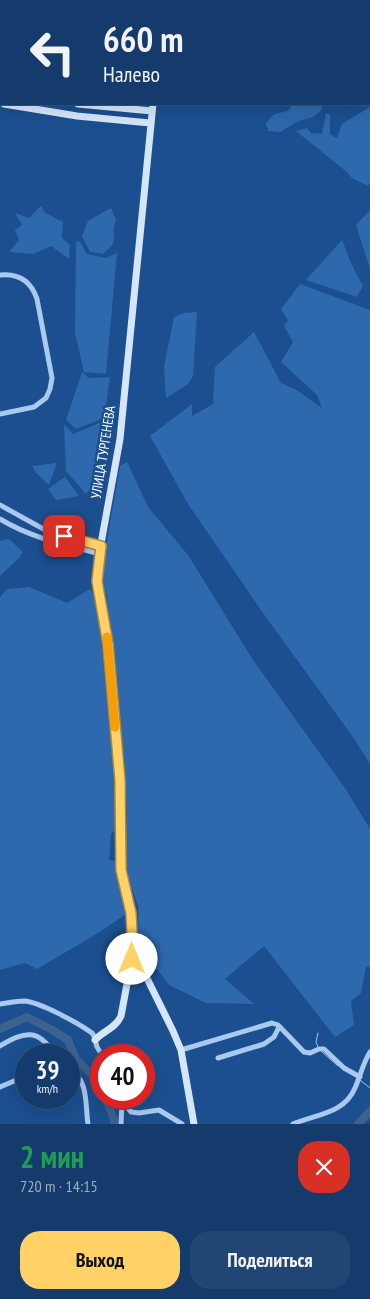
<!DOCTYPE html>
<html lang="ru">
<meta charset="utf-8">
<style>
body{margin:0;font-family:"PT Sans Narrow",sans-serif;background:#214673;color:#f1f3f6;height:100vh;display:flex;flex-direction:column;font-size:19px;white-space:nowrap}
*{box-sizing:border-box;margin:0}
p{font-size:16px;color:#9dadc1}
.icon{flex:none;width:28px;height:28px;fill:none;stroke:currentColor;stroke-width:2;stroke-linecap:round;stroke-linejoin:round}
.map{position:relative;height:1124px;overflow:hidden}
.drawer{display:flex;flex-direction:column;background:#143b6b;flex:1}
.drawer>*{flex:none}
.banner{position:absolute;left:0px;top:0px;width:370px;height:105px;box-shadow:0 5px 20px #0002,0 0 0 1px #33557e;background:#143b6b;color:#f1f3f6;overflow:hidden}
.speed{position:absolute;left:15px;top:1044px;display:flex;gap:10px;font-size:25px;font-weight:700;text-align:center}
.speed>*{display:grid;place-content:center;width:65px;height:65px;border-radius:50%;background:#143b6b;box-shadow:0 5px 20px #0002,0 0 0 1px #33557e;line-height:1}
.speed small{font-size:12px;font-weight:400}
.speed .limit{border:8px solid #d22;background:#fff;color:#111}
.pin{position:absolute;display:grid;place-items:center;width:42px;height:42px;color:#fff;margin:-21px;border-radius:10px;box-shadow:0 2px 8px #0006}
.me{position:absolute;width:55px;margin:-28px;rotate:0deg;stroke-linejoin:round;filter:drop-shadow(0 0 4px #0008)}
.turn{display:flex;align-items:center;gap:18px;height:105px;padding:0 20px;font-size:22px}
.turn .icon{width:65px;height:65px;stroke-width:2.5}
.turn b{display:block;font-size:35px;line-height:42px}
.round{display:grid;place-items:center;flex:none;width:52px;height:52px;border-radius:20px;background:#214673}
.summary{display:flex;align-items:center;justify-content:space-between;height:85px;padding:0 20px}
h1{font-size:30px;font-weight:600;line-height:38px;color:#1e9e55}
.primary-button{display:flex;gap:10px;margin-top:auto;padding:10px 20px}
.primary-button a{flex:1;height:58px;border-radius:20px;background:#ffd166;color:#111;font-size:20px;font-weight:600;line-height:58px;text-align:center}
.primary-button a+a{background:#214673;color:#f1f3f6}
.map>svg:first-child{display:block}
.green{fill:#2e69ad}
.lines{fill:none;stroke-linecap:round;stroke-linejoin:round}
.stream{stroke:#9cc4f0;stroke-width:1}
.river{stroke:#3c6290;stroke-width:8}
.street{stroke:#a9c9ee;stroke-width:5}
.secondary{stroke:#d6e6fa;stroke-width:7}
.route-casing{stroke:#a68842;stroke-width:12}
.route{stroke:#ffd166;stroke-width:9}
.slow{stroke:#f59e0b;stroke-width:9}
.labels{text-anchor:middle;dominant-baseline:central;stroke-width:5;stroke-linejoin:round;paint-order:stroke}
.street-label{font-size:14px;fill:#fff;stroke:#1b4f8f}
</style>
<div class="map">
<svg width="370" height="1124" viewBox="0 0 370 1124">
<rect width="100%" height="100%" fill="#1b4f8f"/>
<path class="green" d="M293,104h30l-2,7 -8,6 -14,4 -19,11 -12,-1 -2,-8 8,-9 14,-3z
M370,107v76l-2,3 -16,-8 -5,-6 -51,-41 11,-3 4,5 11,1 4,-21 4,2v19l7,4 5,-14z
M41,206l4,7 18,9 -1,16 8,7 -1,14 -18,-13 -18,8 -24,-2 10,-12 -4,-10 7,-5 -7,-12 14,5z
M111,208l5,12c-7,17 6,19 -13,34l-13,-2 -8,-16 6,-15z
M370,210v59l-14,-44z
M342,240l8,21 13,25 -6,11 -51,-17z
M76,241l4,1 7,12 19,4 11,-5 -11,121 -22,-2 -9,-39z
M300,284l70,26v454l-17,-27 -90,-124 -75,-109 -38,-68 42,-32v12l21,-12 2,-37 39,-35 27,51 14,6 27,19 -5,-13 -36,-33 12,-20 -9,-16 4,-6 -7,-11z
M197,312l-4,64 -5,8 -22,14 -2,-31 10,-50 10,-4z
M82,372l7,6 21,-1 -6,41 -28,11 -10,-9z
M104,421l-10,64 -8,9 -20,-23 -2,-47 9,10z
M127,462l21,45 40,48 65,105 94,131 23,38v138h-4l-5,26 -10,8 3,24 -19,12 -71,-91 -39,33 29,25 -48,-1 -37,-18 -30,-39 -1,-40 -14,-40 3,-51 -2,-52 -16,-123 -2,-43 -6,-22 19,-109z
M57,463l-8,22 -13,-12 -4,-7z
M65,477l14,19 -23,4 -8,-11z
M9,539l14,13 -3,5 -20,19v-35z
M29,587l38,16 23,-14 7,10 19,157 2,71 -7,7 -2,26 8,1 11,52 -33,22 -58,34 -12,-6 -25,7v-373l7,-8z"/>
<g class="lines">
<path class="stream" d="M318,1033l-2,9 2,5
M322,1052l16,14
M360,1080l10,8"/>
<path class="river" d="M0,1029l27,-12 25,13 16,10 8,19 24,24 1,3
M105,1098l9,21v5
M358,1124l12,-13"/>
<path class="street" d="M0,275c19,-2 31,6 37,24l15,79 -2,11 -4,9 -12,9 -34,7
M0,505l47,26 54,15
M0,519c31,19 66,26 100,35
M0,1004c8,-1 16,-3 24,-3 16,1 54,22 68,32l2,3 3,11 5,8
M0,1046c23,-15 40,-18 54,9
M181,1050l91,-27 6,2 26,27 6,1 9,-4h5l20,19 16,9
M218,1058l46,-14 10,-7 5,-10
M69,1069c20,11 16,35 19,55
M0,1087l26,-11
M120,1098l11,14 8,1 20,-3 23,14
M121,1124l1,-22
M293,1124c23,-10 51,-10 62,-36 5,-11 8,-25 15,-36"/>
<path class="secondary" d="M165,1v-1
M0,89l1,1
M4,104l73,12 73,7
M78,104l74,7
M134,952l39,79 8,19 13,74
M95,1040c8,-9 21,-12 26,-24l12,-64 -2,-39 -10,-43 -1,-90 -12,-136 -11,-63 3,-32 20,-110 33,-335"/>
</g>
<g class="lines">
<defs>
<path id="route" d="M64,536l37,10 -4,35 11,63 12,136 1,90 10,43 2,39 -1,7"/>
</defs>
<use href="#route" class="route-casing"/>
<use href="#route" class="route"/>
<path class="slow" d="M107,637l8,90"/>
</g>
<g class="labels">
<g class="street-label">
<text transform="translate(103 452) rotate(-81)">УЛИЦА ТУРГЕНЕВА</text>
</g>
</g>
</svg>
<div class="speed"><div>39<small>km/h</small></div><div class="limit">40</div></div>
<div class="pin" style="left:64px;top:536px;background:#d93025"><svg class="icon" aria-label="arrive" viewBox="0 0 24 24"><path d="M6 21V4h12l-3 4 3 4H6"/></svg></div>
<svg class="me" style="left:132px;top:959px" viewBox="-20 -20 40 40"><circle r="19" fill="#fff"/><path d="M0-13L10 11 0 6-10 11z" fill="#ffd166"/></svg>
<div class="banner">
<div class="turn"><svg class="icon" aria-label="left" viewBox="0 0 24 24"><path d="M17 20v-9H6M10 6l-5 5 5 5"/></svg><div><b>660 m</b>Налево</div></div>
</div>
</div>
<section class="drawer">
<div class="summary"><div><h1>2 мин</h1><p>720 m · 14:15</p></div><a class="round" style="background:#d93025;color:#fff"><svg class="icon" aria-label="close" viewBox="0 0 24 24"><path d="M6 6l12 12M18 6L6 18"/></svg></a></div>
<div class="primary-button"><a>Выход</a><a>Поделиться</a></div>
</section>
